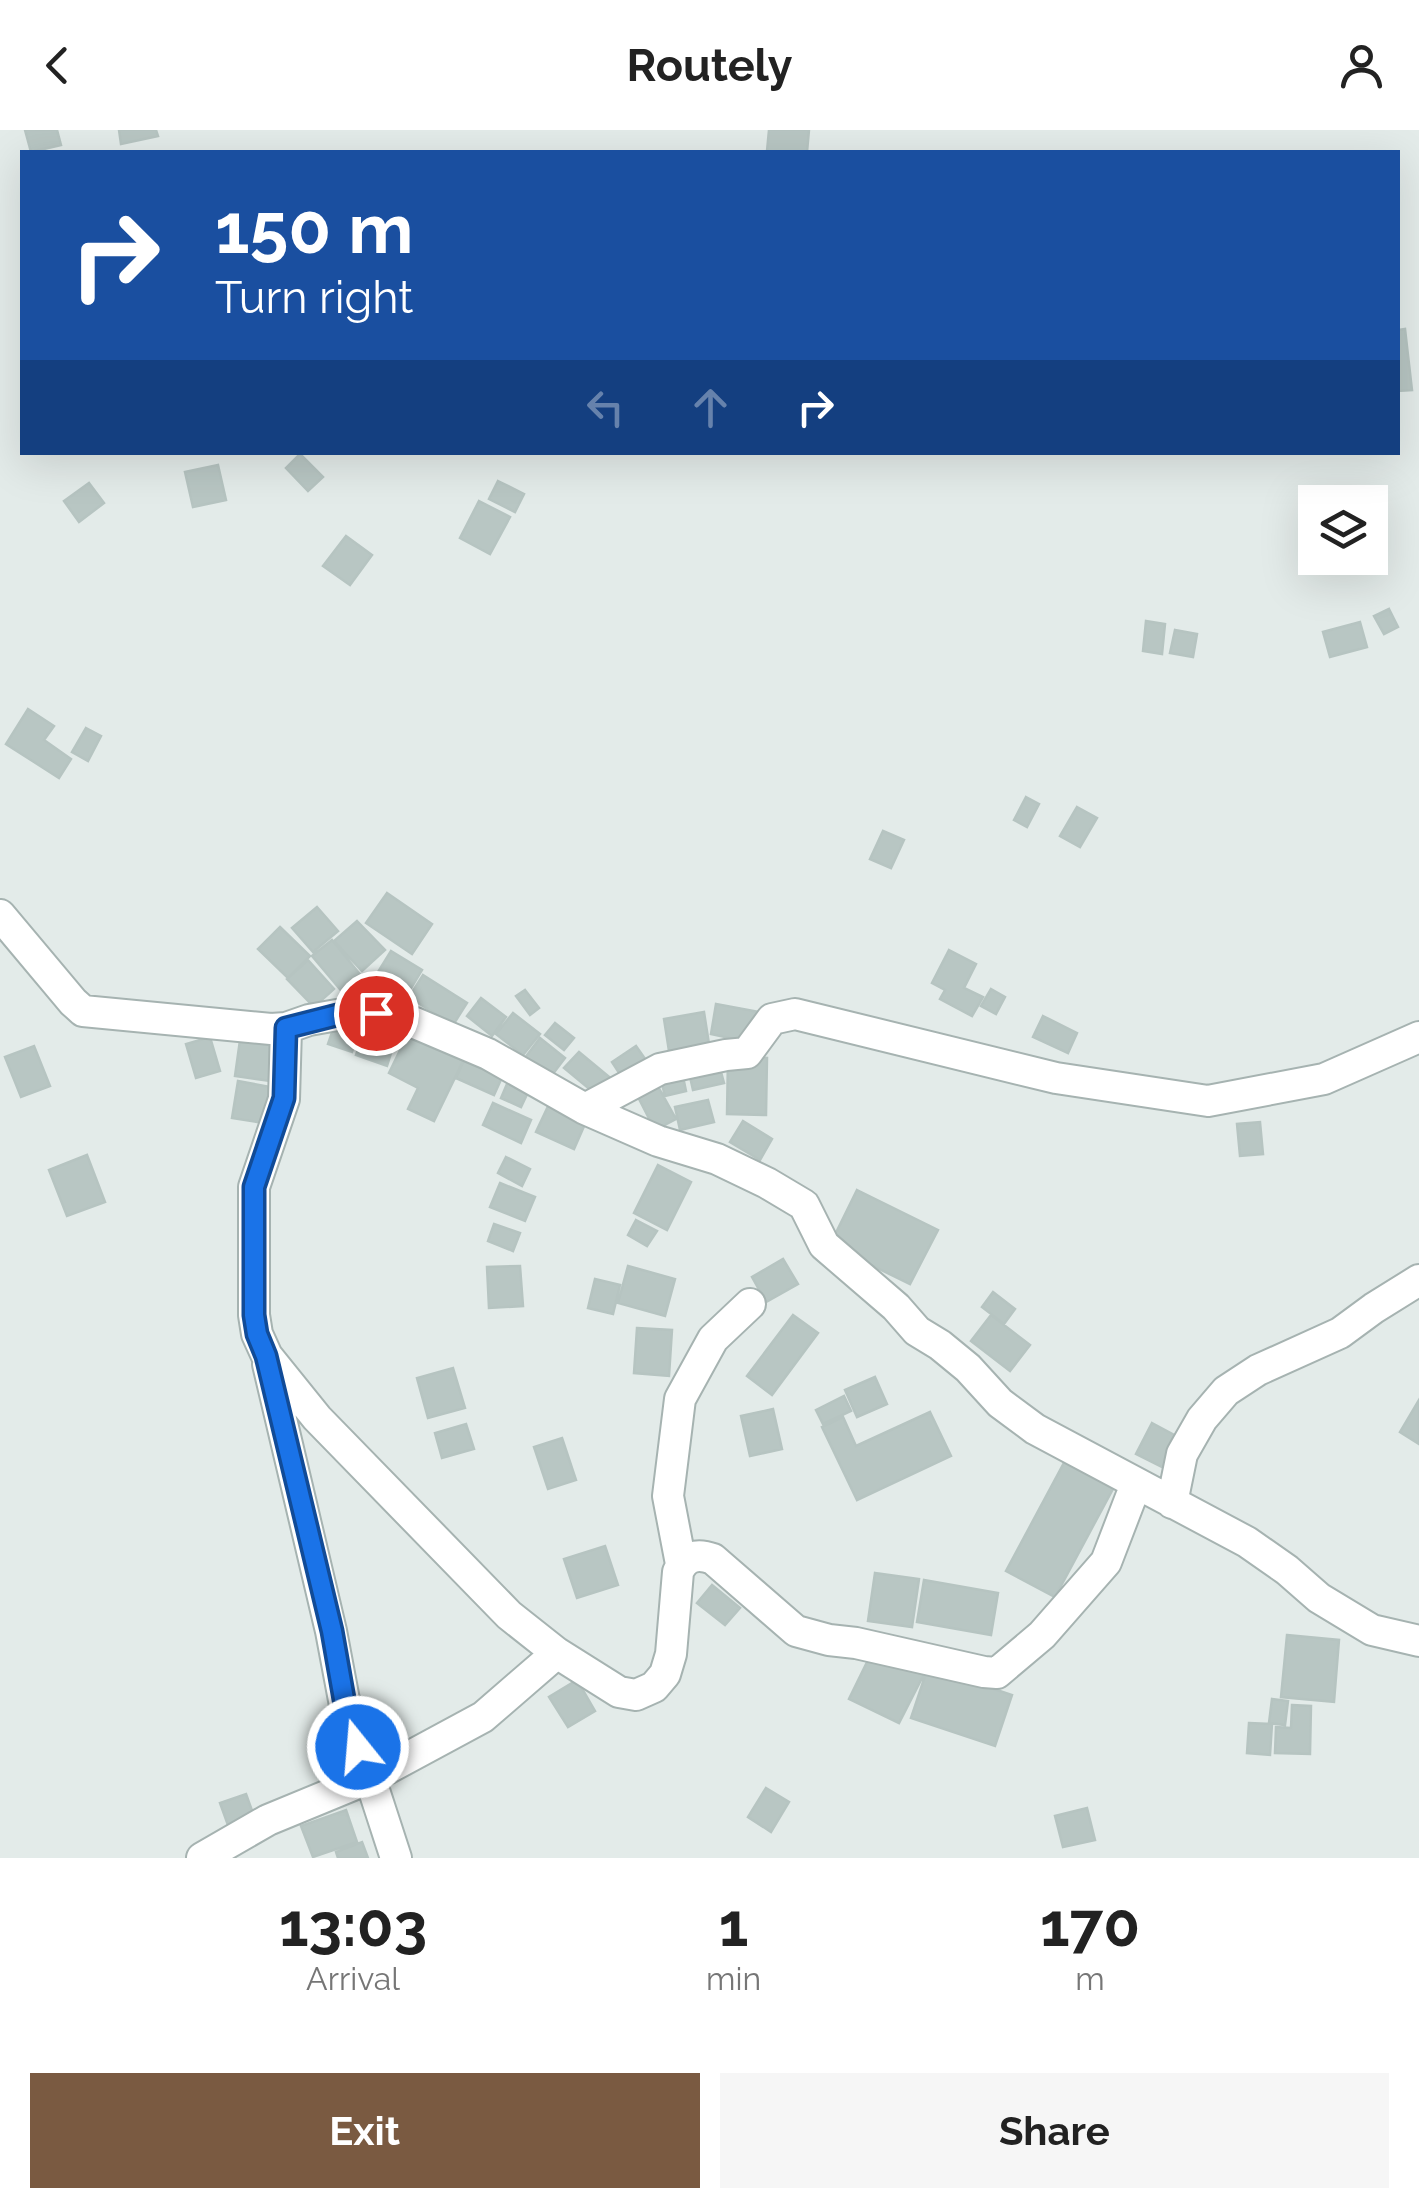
<!DOCTYPE html>
<style>
body{margin:0;font-family:Raleway,sans-serif;background:#f6f6f6;color:#222;height:100vh;display:flex;flex-direction:column;font-size:38px;white-space:nowrap}
*{box-sizing:border-box;margin:0}
p{font-size:32px;color:#767676}
.icon{flex:none;width:55px;height:55px;fill:none;stroke:currentColor;stroke-width:2;stroke-linecap:round;stroke-linejoin:round}
.map{position:relative;height:1728px;overflow:hidden}
.sheet{display:flex;flex-direction:column;background:#fff;flex:1}
.sheet>*{flex:none}
.guide{position:absolute;left:20px;top:20px;width:1380px;height:305px;border-radius:0px;box-shadow:0 10px 40px #0002;background:#1a4fa0;color:#fff;overflow:hidden}
.controls{position:absolute;left:1298px;top:355px;display:grid;gap:20px}
.controls a{display:grid;place-items:center;width:90px;height:90px;border-radius:0px;background:#fff;box-shadow:0 10px 40px #0002;font-size:50px}
.pin{position:absolute;display:grid;place-items:center;width:85px;height:85px;color:#fff;margin:-42px;border:5px solid #fff;border-radius:50%;box-shadow:0 2px 10px #0007}
.me{position:absolute;width:110px;margin:-55px;rotate:343deg;stroke-linejoin:round;filter:drop-shadow(0 0 8px #0008)}
.turn{display:flex;align-items:center;gap:35px;height:210px;padding:0 30px;font-size:45px}
.turn .icon{width:130px;height:130px;stroke-width:2.5}
.turn b{display:block;font-size:70px;line-height:85px}
.lanes{display:flex;align-items:center;height:95px;padding:0 30px;background:#0003;justify-content:center;gap:50px;direction:ltr}
.lanes .off{opacity:.35}
.eta{display:flex;justify-content:space-evenly;align-items:center;height:170px;text-align:center}
.eta b{font-size:60px;font-weight:700;line-height:70px}
.primary-button{display:flex;gap:20px;margin-top:auto;padding:20px 30px}
.primary-button a{flex:1;height:115px;border-radius:0px;background:#7a5a41;color:#fff;font-size:40px;font-weight:700;line-height:115px;text-align:center}
.primary-button a+a{background:#f6f6f6;color:#222}
header{display:flex;justify-content:space-between;align-items:center;height:130px;padding:0 30px;background:#fff;font-size:45px;font-weight:700}
.map>svg:first-child{display:block}
.building{fill:#b8c6c3;stroke:#b6c4c1;stroke-width:2.5}
.lines{fill:none;stroke-linecap:round;stroke-linejoin:round}
.minor-casing{stroke:#a6b3b1;stroke-width:34}
.minor{stroke:#fff;stroke-width:30}
.route-casing{stroke:#114b97;stroke-width:25}
.route{stroke:#1a73e8;stroke-width:18}
</style>
<header><svg class="icon" aria-label="back" viewBox="0 0 24 24"><path d="M15 5l-7 7 7 7"/></svg>Routely<svg class="icon" aria-label="person" viewBox="0 0 24 24"><circle cx="12" cy="8" r="4"/><path d="M4 21q1-7 8-7t8 7"/></svg></header>
<div class="map">
<svg width="1419" height="1728" viewBox="0 0 1419 1728">
<rect width="100%" height="100%" fill="#e3ebe9"/>
<path class="building" d="M25,0h32l4,15 -30,7z
M119,0h37l2,6 -37,8z
M769,0h40l-2,22 -40,-1z
M1405,199l7,61 -14,1v-61z
M300,324l23,23 -15,14 -22,-23z
M218,335l8,35 -33,7 -8,-35z
M498,351l26,13 -9,18 -26,-13z
M89,353l15,20 -25,19 -15,-21z
M479,371l31,16 -20,37 -30,-16z
M346,406l26,19 -22,30 -27,-19z
M1389,479l9,18 -14,7 -10,-18z
M1146,491l19,3 -3,30 -19,-3z
M1360,492l7,25 -37,10 -7,-25z
M1175,500l22,4 -4,23 -23,-4z
M28,579l26,17 -10,14 27,19 -12,19 -53,-34z
M86,598l15,8 -13,25 -16,-9z
M1026,667l13,7 -12,23 -13,-7z
M1077,677l20,11 -17,29 -20,-11z
M883,701l21,9 -13,28 -21,-9z
M387,763l45,31 -20,30 -46,-31z
M317,777l21,24 -25,21 -21,-24z
M357,791l28,29 -23,21 -28,-30z
M280,797l30,29 -22,22 -30,-29z
M332,810l31,38 -19,16 -32,-38z
M949,820l27,14 -12,24 19,9 -11,19 -32,-17 5,-9 -13,-7z
M391,821l31,19 -18,30 -31,-20z
M308,830l26,29 -20,18 -27,-28z
M423,845l44,28 -14,22 -44,-28z
M991,859l14,8 -9,17 -15,-8z
M525,860l14,18 -9,7 -14,-19z
M481,868l25,19 -14,19 -25,-20z
M716,874l43,8 -6,31 -42,-9z
M704,882l5,32 -40,7 -5,-32z
M513,883l27,21 -17,21 -27,-21z
M1043,886l34,17 -9,20 -35,-16z
M336,891l23,9 -7,22 -24,-8z
M555,893l19,15 -10,12 -19,-15z
M366,897l30,10 -9,29 -31,-11z
M409,902l55,27 -30,62 -26,-12 10,-21 -29,-15z
M241,903l37,6 -7,42 -36,-5z
M210,907l10,34 -24,7 -10,-34z
M540,908l25,20 -16,21 -25,-20z
M34,916l16,40 -29,11 -16,-40z
M636,916l14,20 -25,16 -13,-20z
M579,922l34,28 -15,16 -34,-28z
M466,926l38,17 -10,22 -38,-17z
M728,927l39,1 -1,57 -39,-1z
M718,931l6,22 -31,7 -5,-22z
M681,937l5,24 -21,5 -6,-24z
M510,947l21,9 -10,21 -20,-9z
M238,951l32,6 -6,36 -32,-5z
M655,951l21,38 -21,11 -20,-39z
M551,970l37,17 -14,32 -38,-17z
M708,970l6,22 -34,8 -5,-23z
M493,973l38,17 -10,23 -38,-18z
M743,991l29,18 -12,21 -30,-18z
M1260,992l3,32 -23,2 -3,-32z
M87,1025l18,47 -38,14 -18,-46z
M506,1027l24,12 -8,17 -24,-13z
M658,1035l33,17 -24,48 -33,-17z
M500,1053l35,14 -10,24 -35,-14z
M857,1060l81,40 -28,54 -80,-39z
M636,1090l21,11 -10,15 -19,-11z
M494,1094l26,9 -7,18 -25,-10z
M783,1129l15,25 -32,18 -14,-25z
M520,1136l3,40 -34,2 -2,-41z
M628,1136l47,13 -10,37 -47,-13z
M595,1149l25,6 -7,29 -25,-6z
M993,1162l22,17 -11,15 -22,-17z
M793,1185l25,18 -46,62 -25,-19z
M991,1185l39,30 -20,26 -39,-30z
M637,1198l35,2 -3,46 -35,-3z
M453,1238l12,40 -37,10 -11,-40z
M875,1247l12,27 -30,13 -12,-27z
M844,1266l7,15 -28,13 -7,-14z
M1419,1270v44l-19,-12z
M773,1279l9,40 -32,7 -9,-40z
M930,1282l21,44 -94,44 -35,-73 21,-10 13,29z
M1152,1293l28,15 -12,32 -32,-16z
M466,1294l8,25 -32,9 -7,-25z
M562,1308l14,42 -28,9 -14,-42z
M1065,1331l49,26 -59,110 -49,-26z
M605,1416l13,39 -41,13 -13,-39z
M875,1443l44,6 -7,48 -44,-6z
M924,1450l74,13 -7,42 -74,-13z
M712,1455l28,23 -15,17 -28,-22z
M1287,1505l52,5 -5,62 -53,-5z
M873,1520l51,24 -25,49 -50,-24z
M928,1537l84,28 -17,51 -84,-28z
M577,1550l18,31 -27,16 -19,-30z
M1272,1569l16,2 -3,24 -16,-2z
M1292,1575l19,1 -1,48 -35,-1 1,-26 15,1z
M1249,1593l23,1 -2,31 -23,-2z
M766,1658l23,14 -18,30 -23,-15z
M246,1664l9,25 -26,9 -9,-25z
M1087,1678l8,32 -32,7 -8,-31z
M346,1680l11,32 -44,15 -12,-31z
M362,1712l6,16h-30l-2,-6z"/>
<g class="lines">
<defs>
<path id="minor" d="M0,785l73,87 10,9 188,18 15,-1 23,-8 28,-5 39,-2 39,10 73,31 97,55 73,32 59,18 50,24 37,22 20,40 72,62 21,24 23,14 28,23 32,35 35,26 212,113 40,28 32,28 53,32 47,11
M286,898l-2,71 -30,88v128l3,19 10,22 50,62 192,197 48,38 62,39 17,3 18,-8 11,-13 6,-20 7,-82c7,-16 19,-19 35,-13l83,72 33,9 27,3 128,29 13,1 45,-38 64,-73 30,-78
M585,979l75,-40 66,-14 21,-2 25,-34 23,-5 261,64 152,23 116,-22 95,-42
M268,1234l63,267 16,85 23,62 26,80
M1172,1373l10,-49 20,-35 24,-28 32,-21 82,-37 34,-25 45,-28
M681,1434l-13,-68 12,-97 33,-60 37,-35
M202,1728l66,-38 102,-42 113,-61 74,-64"/>
</defs>
<use href="#minor" class="minor-casing"/>
<use href="#minor" class="minor"/>
</g>
<g class="lines">
<defs>
<path id="route" d="M358,1617l-11,-31 -15,-85 -66,-275 -9,-22 -3,-19v-128l30,-89 2,-70 51,-13 39,-2"/>
</defs>
<use href="#route" class="route-casing"/>
<use href="#route" class="route"/>
</g>
</svg>
<div class="controls">
<a><svg class="icon" aria-label="layers" viewBox="0 0 24 24"><path d="M12 4l9 5-9 5-9-5zM3 14l9 5 9-5"/></svg></a>
</div>
<div class="pin" style="left:376px;top:883px;background:#d93025"><svg class="icon" aria-label="arrive" viewBox="0 0 24 24"><path d="M6 21V4h12l-3 4 3 4H6"/></svg></div>
<svg class="me" style="left:358px;top:1617px" viewBox="-20 -20 40 40"><circle r="17" fill="#1a73e8" stroke="#fff" stroke-width="3"/><path d="M0-11L8 9 0 5-8 9z" fill="#fff"/></svg>
<div class="guide">
<div class="turn"><svg class="icon" aria-label="right" viewBox="0 0 24 24"><path d="M7 20v-9h11M14 6l5 5-5 5"/></svg><div><b>150 m</b>Turn right</div></div>
<div class="lanes"><svg class="icon off" aria-label="left" viewBox="0 0 24 24"><path d="M17 20v-9H6M10 6l-5 5 5 5"/></svg><svg class="icon off" aria-label="ahead" viewBox="0 0 24 24"><path d="M12 20V5M6 11l6-6 6 6"/></svg><svg class="icon" aria-label="right" viewBox="0 0 24 24"><path d="M7 20v-9h11M14 6l5 5-5 5"/></svg></div>
</div>
</div>
<section class="sheet">
<div class="eta">
<div><b>13:03</b><p>Arrival</p></div>
<div><b>1</b><p>min</p></div>
<div><b>170</b><p>m</p></div>
</div>
<div class="primary-button"><a>Exit</a><a>Share</a></div>
</section>
